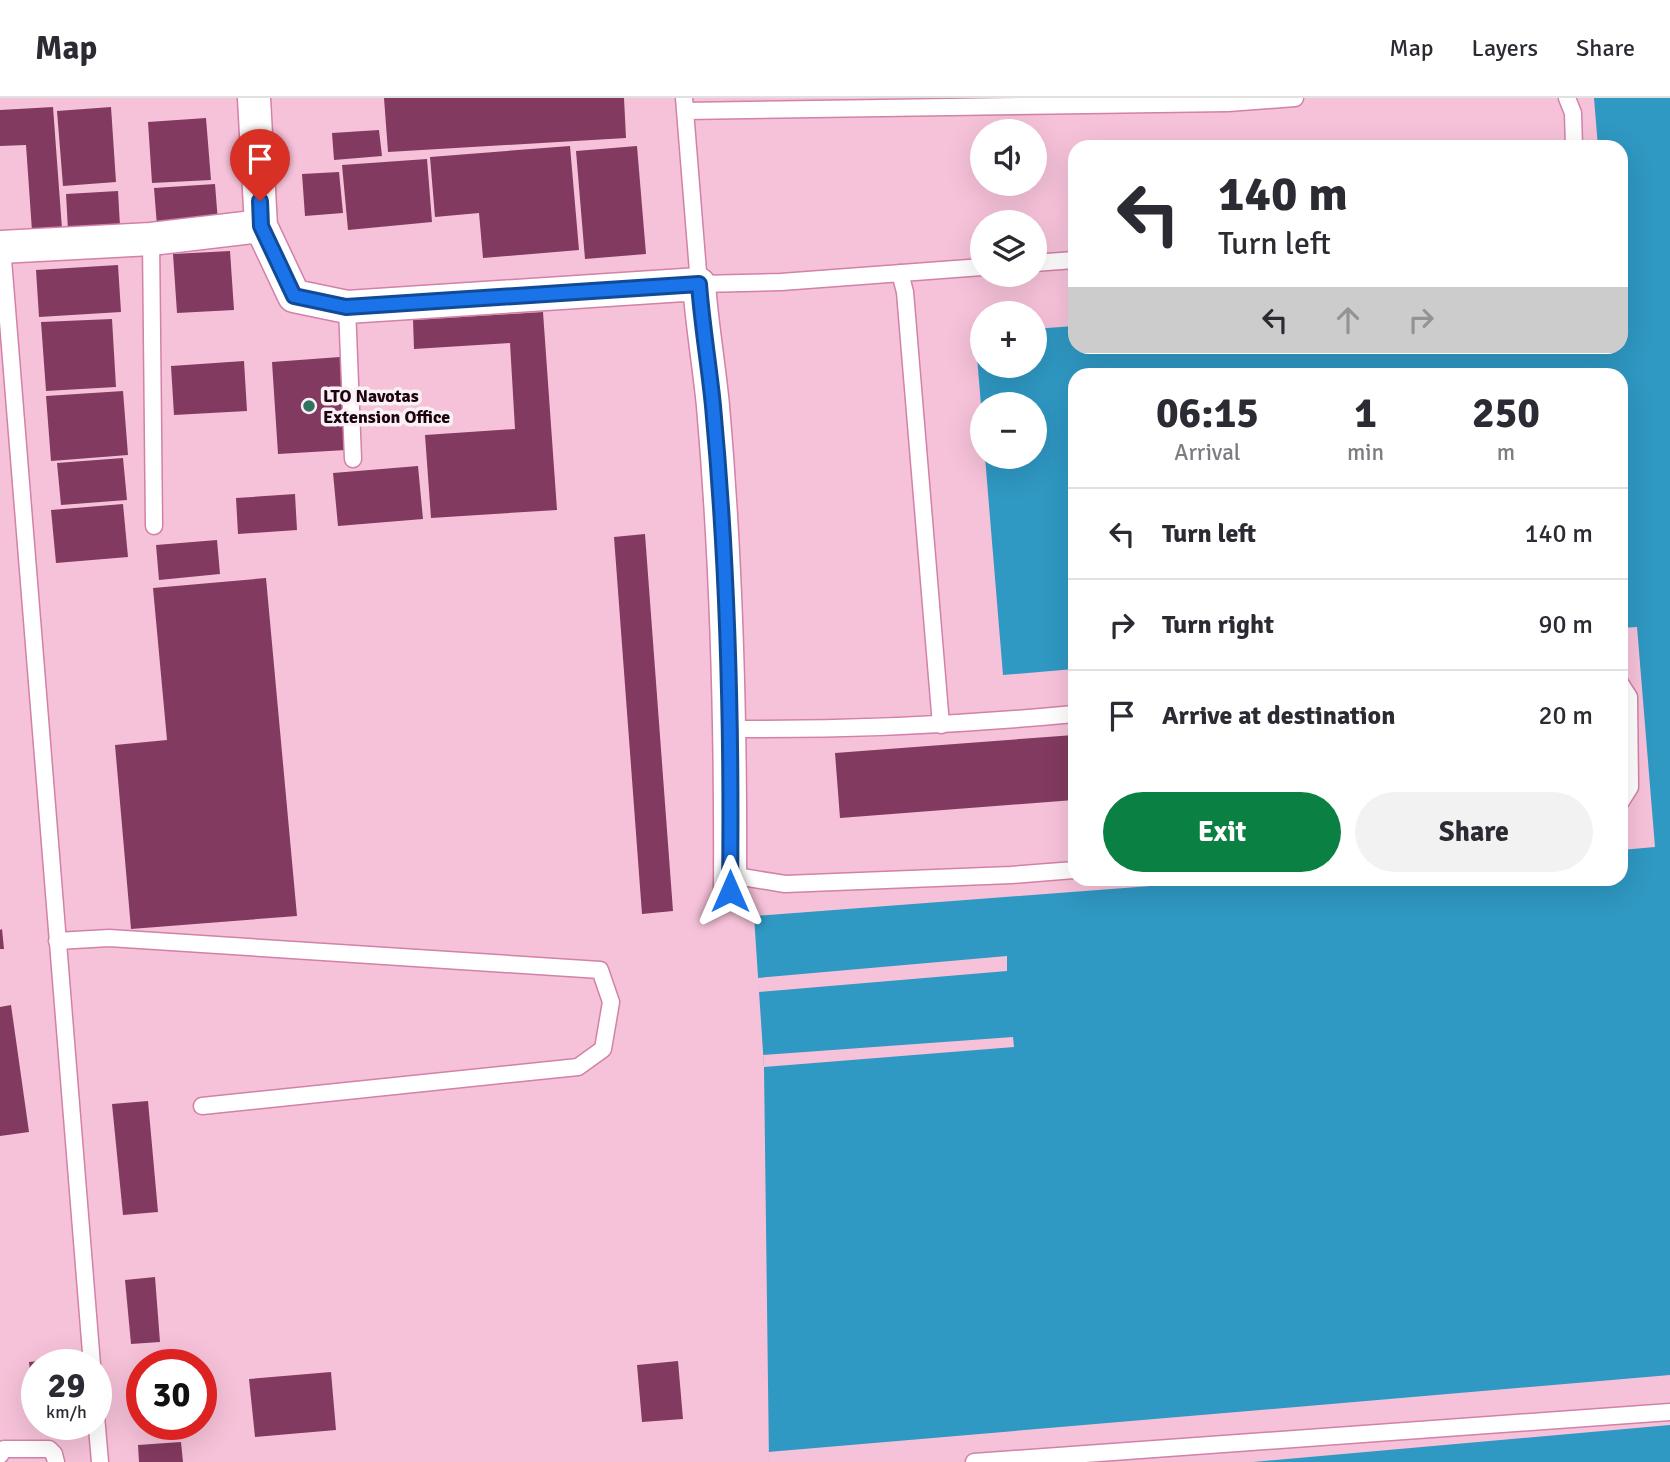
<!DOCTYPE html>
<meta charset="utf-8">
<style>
body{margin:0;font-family:Signika,sans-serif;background:#f2f2f3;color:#2b2b33;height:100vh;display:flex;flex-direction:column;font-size:26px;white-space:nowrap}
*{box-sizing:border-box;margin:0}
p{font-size:23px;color:#7c7c81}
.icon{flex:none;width:38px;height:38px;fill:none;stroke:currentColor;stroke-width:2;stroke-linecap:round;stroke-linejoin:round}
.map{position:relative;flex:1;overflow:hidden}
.details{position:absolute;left:1068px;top:270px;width:560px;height:518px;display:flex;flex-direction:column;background:#fff;border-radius:21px;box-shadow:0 7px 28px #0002}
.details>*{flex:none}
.hud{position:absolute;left:1068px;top:42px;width:560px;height:214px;border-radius:21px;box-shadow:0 7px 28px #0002;background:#fff;color:#2b2b33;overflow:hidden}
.buttons{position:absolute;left:970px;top:21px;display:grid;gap:14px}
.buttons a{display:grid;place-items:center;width:77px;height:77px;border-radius:50%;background:#fff;box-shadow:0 7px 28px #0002;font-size:35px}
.speed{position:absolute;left:21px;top:1251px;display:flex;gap:14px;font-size:35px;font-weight:700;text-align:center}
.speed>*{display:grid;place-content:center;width:91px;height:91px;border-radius:50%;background:#fff;box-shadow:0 7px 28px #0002;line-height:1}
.speed small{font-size:18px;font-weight:400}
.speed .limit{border:10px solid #d22;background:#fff;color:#111}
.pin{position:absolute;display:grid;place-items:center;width:60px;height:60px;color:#fff;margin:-72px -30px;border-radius:50% 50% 50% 0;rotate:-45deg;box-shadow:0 0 7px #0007}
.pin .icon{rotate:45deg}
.me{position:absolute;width:77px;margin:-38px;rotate:0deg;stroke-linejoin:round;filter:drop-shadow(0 0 5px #0008)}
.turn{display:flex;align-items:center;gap:24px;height:147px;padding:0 35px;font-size:32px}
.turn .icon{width:91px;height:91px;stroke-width:2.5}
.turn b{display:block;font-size:49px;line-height:60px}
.lanes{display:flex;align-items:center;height:66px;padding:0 35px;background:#0003;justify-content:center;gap:35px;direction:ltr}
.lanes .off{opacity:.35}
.eta{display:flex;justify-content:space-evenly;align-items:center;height:119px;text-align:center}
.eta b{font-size:42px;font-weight:800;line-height:49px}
.button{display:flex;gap:14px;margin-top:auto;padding:14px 35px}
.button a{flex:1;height:80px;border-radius:42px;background:#0b8043;color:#fff;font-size:28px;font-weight:800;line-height:80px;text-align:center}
.button a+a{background:#f2f2f3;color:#2b2b33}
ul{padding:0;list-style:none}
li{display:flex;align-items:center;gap:21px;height:91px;padding:0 35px;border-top:2px solid #e1e1e2}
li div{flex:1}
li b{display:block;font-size:26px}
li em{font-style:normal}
header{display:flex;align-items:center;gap:42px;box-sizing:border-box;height:98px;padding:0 35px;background:#fff;border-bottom:2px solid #e1e1e2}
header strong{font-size:33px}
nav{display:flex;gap:38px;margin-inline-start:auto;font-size:24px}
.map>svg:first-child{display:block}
.water{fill:#2f98c3}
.pier{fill:#f6c2d9}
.building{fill:#833a60}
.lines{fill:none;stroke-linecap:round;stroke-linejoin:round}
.lane-casing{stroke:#d281a7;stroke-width:19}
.street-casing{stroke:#d281a7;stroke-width:35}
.lane{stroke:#fff;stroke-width:16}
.street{stroke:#fff;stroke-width:32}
.route-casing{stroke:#114b97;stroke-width:18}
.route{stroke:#1a73e8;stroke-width:12}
.poi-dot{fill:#33725e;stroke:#faf1f5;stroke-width:2.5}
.labels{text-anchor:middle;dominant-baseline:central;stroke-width:7;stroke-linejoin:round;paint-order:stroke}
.poi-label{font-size:18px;font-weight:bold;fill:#1e0311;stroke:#faf1f5;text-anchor:start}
</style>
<header>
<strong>Map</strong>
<nav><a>Map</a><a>Layers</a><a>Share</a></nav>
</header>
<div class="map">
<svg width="1670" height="1364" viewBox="0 0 1670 1364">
<rect width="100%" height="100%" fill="#f6c2d9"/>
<path class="water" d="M1594,0h76v1364h-901l-5,-395 -10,-151 489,-37 377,-1 1,-28 34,-3 -18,-220 -16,1 -1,-254h-546v295l-71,6 -18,-218h49v-53h-52v13l-7,-84h7v33h52v-37l40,-3v20h546v-199h-22z"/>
<path class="pier" d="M1007,858v15l-248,21 -2,-14z
M1013,939l1,10 -250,20 -1,-12z
M1670,1277v50l-417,37h-484l-1,-10z"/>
<path class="building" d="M384,0h240l2,40 -238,14z
M53,9l9,122 -30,2 -6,-86 -26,1v-36z
M111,9l5,75 -53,4 -6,-75z
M206,20l5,62 -59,3 -4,-61z
M379,32l3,26 -48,4 -2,-27z
M570,48l9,104 -96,8 -4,-45 -44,4 -5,-60z
M637,48l9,108 -61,5 -9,-108z
M427,61l5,63 -84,8 -6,-65z
M339,74l4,41 -38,3 -3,-42z
M215,86l3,38 -61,4 -3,-38z
M118,93l2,35 -52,4 -2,-36z
M230,153l4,59 -57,3 -4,-59z
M118,167l3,47 -82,5 -3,-47z
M543,214l14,198 -126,8 -6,-83 90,-6 -5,-86 -96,6 -1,-29z
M112,221l4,68 -70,4 -5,-69z
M340,259l6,93 -68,4 -6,-92z
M244,263l3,50 -73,4 -3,-49z
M123,293l5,64 -77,6 -5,-65z
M123,360l4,42 -66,5 -4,-42z
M418,368l5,53 -85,7 -5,-53z
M295,396l2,36 -59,4 -2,-36z
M123,406l5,53 -72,6 -5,-53z
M645,436l28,377 -31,3 -28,-377z
M217,442l3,34 -61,6 -3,-35z
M266,480l31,338 -166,13 -16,-184 52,-5 -14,-152z
M1074,637v65l-234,18 -5,-65z
M2,831l2,20h-4v-19z
M11,907l18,127 -29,4v-129z
M148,1003l10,111 -35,3 -11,-111z
M155,1179l5,65 -29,2 -6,-64z
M67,1260l1,7h-31v15l-6,1 -2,-19z
M678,1263l5,58 -41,3 -5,-57z
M331,1274l5,58 -81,7 -6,-58z
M181,1344l2,20h-44l-1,-17z"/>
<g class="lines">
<defs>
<path id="lane" d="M684,0l15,186 82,-2 201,-15
M1567,0l6,15 1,34
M685,13l543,-8 67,-5
M151,141l3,287
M2,149l90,1118
M1034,165l40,-3
M900,175l5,19 36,433
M347,209l6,152
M1620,585l9,14 1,90 -10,16
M729,631c116,1 230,-4 345,-15
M730,777l55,9 226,-9 63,-5
M57,843l52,-3 491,32 11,32 -8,47 -25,18 -376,39
M96,1318l4,46
M0,1357l4,-6h45l5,5 2,8
M974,1364l696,-50"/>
<path id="street" d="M254,0l7,128 33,70 53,11 352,-23c3,41 10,81 14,122 14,161 18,324 17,485
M0,149l151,-8 110,-13"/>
</defs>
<use href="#lane" class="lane-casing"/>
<use href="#street" class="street-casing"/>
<use href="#lane" class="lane"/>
<use href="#street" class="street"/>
</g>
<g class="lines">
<defs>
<path id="route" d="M260,103l1,25 33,70 52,11 353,-23c3,41 10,81 14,122 15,161 19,324 17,485"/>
</defs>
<use href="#route" class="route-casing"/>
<use href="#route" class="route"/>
</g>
<circle class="poi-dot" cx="309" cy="308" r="7"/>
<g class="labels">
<g class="poi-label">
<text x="323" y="298">LTO Navotas<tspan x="323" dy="21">Extension Office</tspan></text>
</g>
</g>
</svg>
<div class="buttons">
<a><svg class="icon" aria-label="sound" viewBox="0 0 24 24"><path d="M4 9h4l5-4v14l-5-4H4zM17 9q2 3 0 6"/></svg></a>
<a><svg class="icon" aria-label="layers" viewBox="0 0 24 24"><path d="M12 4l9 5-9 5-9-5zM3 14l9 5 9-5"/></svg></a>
<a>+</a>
<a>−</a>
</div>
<div class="speed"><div>29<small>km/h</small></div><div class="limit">30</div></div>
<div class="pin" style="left:260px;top:103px;background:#d93025"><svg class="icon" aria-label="arrive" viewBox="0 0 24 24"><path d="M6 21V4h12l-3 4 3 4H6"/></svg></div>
<svg class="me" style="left:730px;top:793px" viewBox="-20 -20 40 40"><path d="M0-17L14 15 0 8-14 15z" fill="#1a73e8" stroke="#fff" stroke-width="4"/></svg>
<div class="hud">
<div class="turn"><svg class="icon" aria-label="left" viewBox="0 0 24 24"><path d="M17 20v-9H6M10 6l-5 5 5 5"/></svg><div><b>140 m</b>Turn left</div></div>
<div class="lanes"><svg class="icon" aria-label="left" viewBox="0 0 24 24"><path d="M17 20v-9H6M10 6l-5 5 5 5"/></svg><svg class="icon off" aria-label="ahead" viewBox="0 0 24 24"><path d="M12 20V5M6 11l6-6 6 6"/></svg><svg class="icon off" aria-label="right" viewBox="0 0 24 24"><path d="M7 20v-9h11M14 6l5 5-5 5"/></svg></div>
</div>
<section class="details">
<div class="eta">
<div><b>06:15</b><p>Arrival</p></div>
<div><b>1</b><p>min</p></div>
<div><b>250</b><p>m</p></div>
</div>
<ul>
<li><svg class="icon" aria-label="left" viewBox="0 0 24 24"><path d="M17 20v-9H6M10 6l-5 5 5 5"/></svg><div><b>Turn left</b></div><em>140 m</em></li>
<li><svg class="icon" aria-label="right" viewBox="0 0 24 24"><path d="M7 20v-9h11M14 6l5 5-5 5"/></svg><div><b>Turn right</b></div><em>90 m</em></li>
<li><svg class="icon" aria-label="arrive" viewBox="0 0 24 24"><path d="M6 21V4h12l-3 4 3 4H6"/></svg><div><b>Arrive at destination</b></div><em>20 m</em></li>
</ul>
<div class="button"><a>Exit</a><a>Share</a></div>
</section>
</div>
